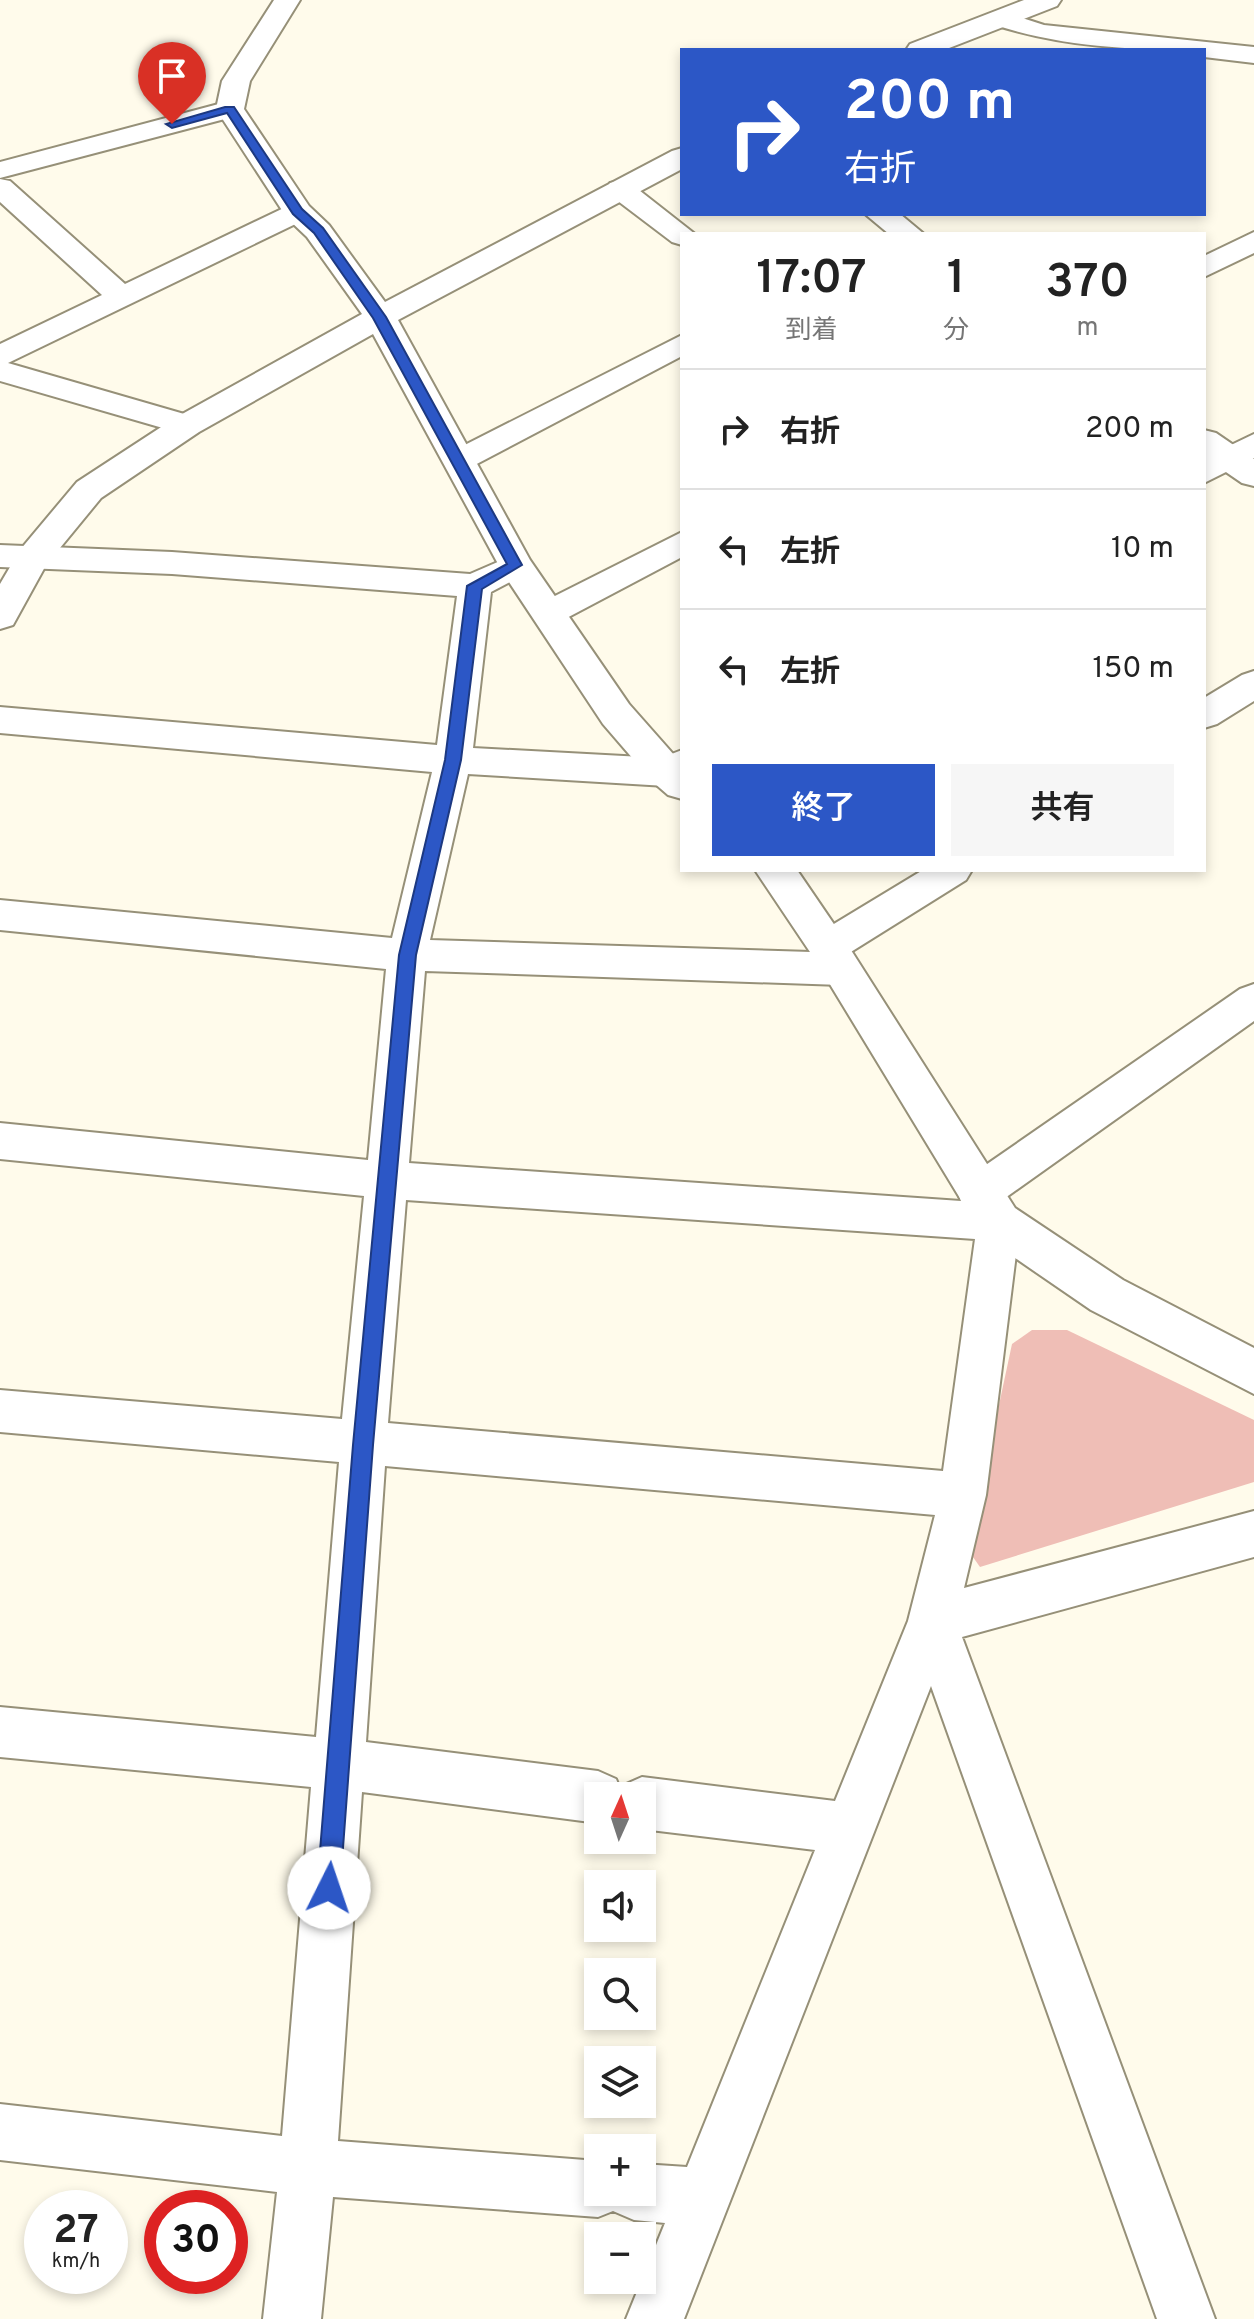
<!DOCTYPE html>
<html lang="ja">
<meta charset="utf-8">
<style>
body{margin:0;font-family:Overpass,"Noto Sans JP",sans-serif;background:#f6f6f6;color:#222;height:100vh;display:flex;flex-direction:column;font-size:30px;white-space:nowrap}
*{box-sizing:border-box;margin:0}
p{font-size:26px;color:#767676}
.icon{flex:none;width:44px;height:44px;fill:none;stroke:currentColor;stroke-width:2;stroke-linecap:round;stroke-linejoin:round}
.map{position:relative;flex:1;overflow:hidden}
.details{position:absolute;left:680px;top:232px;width:526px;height:640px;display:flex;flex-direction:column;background:#fff;border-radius:0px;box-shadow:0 4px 12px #0003}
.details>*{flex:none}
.guide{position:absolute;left:680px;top:48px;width:526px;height:168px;border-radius:0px;box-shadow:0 4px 12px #0003;background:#2c57c6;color:#fff;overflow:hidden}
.needle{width:52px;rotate:3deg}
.controls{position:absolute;left:584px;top:1782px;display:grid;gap:16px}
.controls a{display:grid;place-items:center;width:72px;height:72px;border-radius:0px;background:#fff;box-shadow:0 4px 12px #0003;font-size:40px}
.speed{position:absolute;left:24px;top:2190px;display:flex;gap:16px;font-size:40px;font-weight:700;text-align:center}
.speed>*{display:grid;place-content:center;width:104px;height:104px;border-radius:50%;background:#fff;box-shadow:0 4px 12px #0003;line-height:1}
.speed small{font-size:20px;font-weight:400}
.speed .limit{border:12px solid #d22;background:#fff;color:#111}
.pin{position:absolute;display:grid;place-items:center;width:68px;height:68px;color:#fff;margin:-82px -34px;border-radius:50% 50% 50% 0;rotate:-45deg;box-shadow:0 0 8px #0007}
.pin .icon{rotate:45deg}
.me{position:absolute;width:88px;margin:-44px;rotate:4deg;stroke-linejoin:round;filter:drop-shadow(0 0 6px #0008)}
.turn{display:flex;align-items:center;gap:28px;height:168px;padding:0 32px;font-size:36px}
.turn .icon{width:104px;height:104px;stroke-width:2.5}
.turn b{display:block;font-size:56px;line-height:68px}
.eta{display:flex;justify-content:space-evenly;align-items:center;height:136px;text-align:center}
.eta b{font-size:48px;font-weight:600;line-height:56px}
.action{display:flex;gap:16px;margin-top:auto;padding:16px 32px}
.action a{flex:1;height:92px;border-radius:0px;background:#2c57c6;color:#fff;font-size:32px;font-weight:600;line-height:92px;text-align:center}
.action a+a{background:#f6f6f6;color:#222}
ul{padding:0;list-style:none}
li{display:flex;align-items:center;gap:24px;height:120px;padding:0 32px;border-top:2px solid #e0e0e0}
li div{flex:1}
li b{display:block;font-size:30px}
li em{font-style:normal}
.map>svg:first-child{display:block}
.green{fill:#efbeb6}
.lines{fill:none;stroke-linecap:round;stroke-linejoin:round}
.minor-casing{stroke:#969078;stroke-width:4}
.tertiary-casing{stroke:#969078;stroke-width:4}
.minor{fill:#fff;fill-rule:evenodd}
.tertiary{fill:#fff;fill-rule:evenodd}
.route{fill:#2c57c6;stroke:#1d3981;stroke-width:2}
</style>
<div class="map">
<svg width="1254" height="2319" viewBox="0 0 1254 2319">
<rect width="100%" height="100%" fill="#fffbeb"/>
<path class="green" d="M1032,1330h35l187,90v62l-274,85 -12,-17 44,-206z"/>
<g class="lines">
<defs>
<path id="minor" d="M1001,11l43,14 210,22v16l-50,-6v-7c-72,0 -143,-3 -212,-26l-4,-5 4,-5z
M230,101l10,2 3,6 -3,6 -240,63v-16z
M0,179l10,2 115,103 163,-78 10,-3 10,3 4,6 -4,6 -300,145 190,55 5,7 -5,7 -11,3 -187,-54v-37l102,-49 -102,-93z
M620,181l10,2 65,51h-13v11l-10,-3 -62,-47 -4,-6 4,-6z
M1254,232v21l-50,24v-21z
M682,335v21l-211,111 -11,3 -11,-3 -5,-7 5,-7z
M1254,434v24l-50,25v-25z
M682,532v25l-121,64 -12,4 -12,-4 -5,-8 5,-8z
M0,545l172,7 298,22 30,-13 12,4 5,8 -5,8 -21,11 -18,156 188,10 21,-8v30l-16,6 -198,-12 -38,166 381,12 -2,-5 5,-11 109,-66h49l-6,10 -120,75 9,3 6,11 -6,11 -14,5 -416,-14 -16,192 552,38 -3,-8 6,-13 276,-191 14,-5v37l-256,182 16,6 6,13 -34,273 -22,93 290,-77v46l-292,80 253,682h-58l-226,-633 -247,633h-58l39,-96 -31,-3 -21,-9 -15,6 -265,-20 -12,122h-58l14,-127 -277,-32v-56l282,32 29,-349 -311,-30v-50l316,30 23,-275 -339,-30v-42l342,29 22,-223 -364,-37v-36l368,37 18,-191 -386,-39v-30l392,38 40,-166 -432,-39v-26l437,38 20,-149 -285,-22 -172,-7zM406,1200l569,39 -32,232 -555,-48zM385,1466l550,49 -27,106 -73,180 -193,-24 -18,8 -3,6 -5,-12 -18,-8 -232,-29zM362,1792l236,31v-27h44v33l173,21 -128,317 -45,-3v28h-44v-31l-260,-20z
M1254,671v30l-37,23 -13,4v-30l38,-23z"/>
<path id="tertiary" d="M274,0h26l-50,81 -6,28 65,97 20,19 56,77 287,-151 10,-3v21l-284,151 132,240 99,144 53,60v35l-14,-4 -15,-13 -50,-58 -100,-151 -130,-239 -174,98 -98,66 -55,67 -33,60 -13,4v-45l20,-34 57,-68 98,-64 187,-104 -55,-77 -20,-19 -71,-109 6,-28z
M1024,0h37l-4,6 -113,44h-38l4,-6z
M865,214h35l24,20h-35z
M1204,430l12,3 38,26v27l-12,-3 -38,-26z
M755,870h42l45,66 173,272 108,72 131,68v46l-163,-84 -108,-74 -169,-278z"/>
</defs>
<use href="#minor" class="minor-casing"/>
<use href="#tertiary" class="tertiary-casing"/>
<use href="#minor" class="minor"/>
<use href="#tertiary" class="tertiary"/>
</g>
<path class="route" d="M225,107h9l68,102 21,19 63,89 136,248 -40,24 -21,171 -45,195 -43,490 -33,443 -3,8 -8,3 -8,-3 -4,-8 36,-443 46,-490 46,-195 22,-174 40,-22 -134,-246 -59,-85 -21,-19 -66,-101 -55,15 -6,-4z"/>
</svg>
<div class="controls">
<a><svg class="needle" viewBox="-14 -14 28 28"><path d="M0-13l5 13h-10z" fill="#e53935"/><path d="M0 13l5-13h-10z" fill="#767676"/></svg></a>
<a><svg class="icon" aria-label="sound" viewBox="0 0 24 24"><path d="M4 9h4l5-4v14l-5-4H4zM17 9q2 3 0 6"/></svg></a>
<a><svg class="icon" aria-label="search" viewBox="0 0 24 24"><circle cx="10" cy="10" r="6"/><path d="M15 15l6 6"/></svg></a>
<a><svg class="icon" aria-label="layers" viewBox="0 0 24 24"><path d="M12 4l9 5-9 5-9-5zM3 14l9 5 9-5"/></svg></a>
<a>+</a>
<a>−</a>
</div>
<div class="speed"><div>27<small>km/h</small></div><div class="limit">30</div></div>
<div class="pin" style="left:172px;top:124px;background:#d93025"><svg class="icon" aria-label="arrive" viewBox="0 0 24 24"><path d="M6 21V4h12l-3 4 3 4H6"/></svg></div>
<svg class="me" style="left:329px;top:1888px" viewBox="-20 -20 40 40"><circle r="19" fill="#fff"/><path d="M0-13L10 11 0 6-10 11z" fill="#2c57c6"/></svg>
<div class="guide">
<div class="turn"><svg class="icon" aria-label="right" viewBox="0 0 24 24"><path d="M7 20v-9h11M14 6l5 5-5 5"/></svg><div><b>200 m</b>右折</div></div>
</div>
<section class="details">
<div class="eta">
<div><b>17:07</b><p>到着</p></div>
<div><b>1</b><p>分</p></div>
<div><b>370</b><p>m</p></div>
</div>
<ul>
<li><svg class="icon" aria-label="right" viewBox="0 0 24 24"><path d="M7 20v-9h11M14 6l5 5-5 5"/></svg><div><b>右折</b></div><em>200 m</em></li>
<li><svg class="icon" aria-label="left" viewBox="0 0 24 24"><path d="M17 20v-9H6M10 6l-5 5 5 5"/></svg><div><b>左折</b></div><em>10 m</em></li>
<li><svg class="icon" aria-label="left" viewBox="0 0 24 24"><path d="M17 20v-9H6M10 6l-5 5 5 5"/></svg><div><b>左折</b></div><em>150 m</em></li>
</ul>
<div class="action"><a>終了</a><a>共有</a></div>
</section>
</div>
